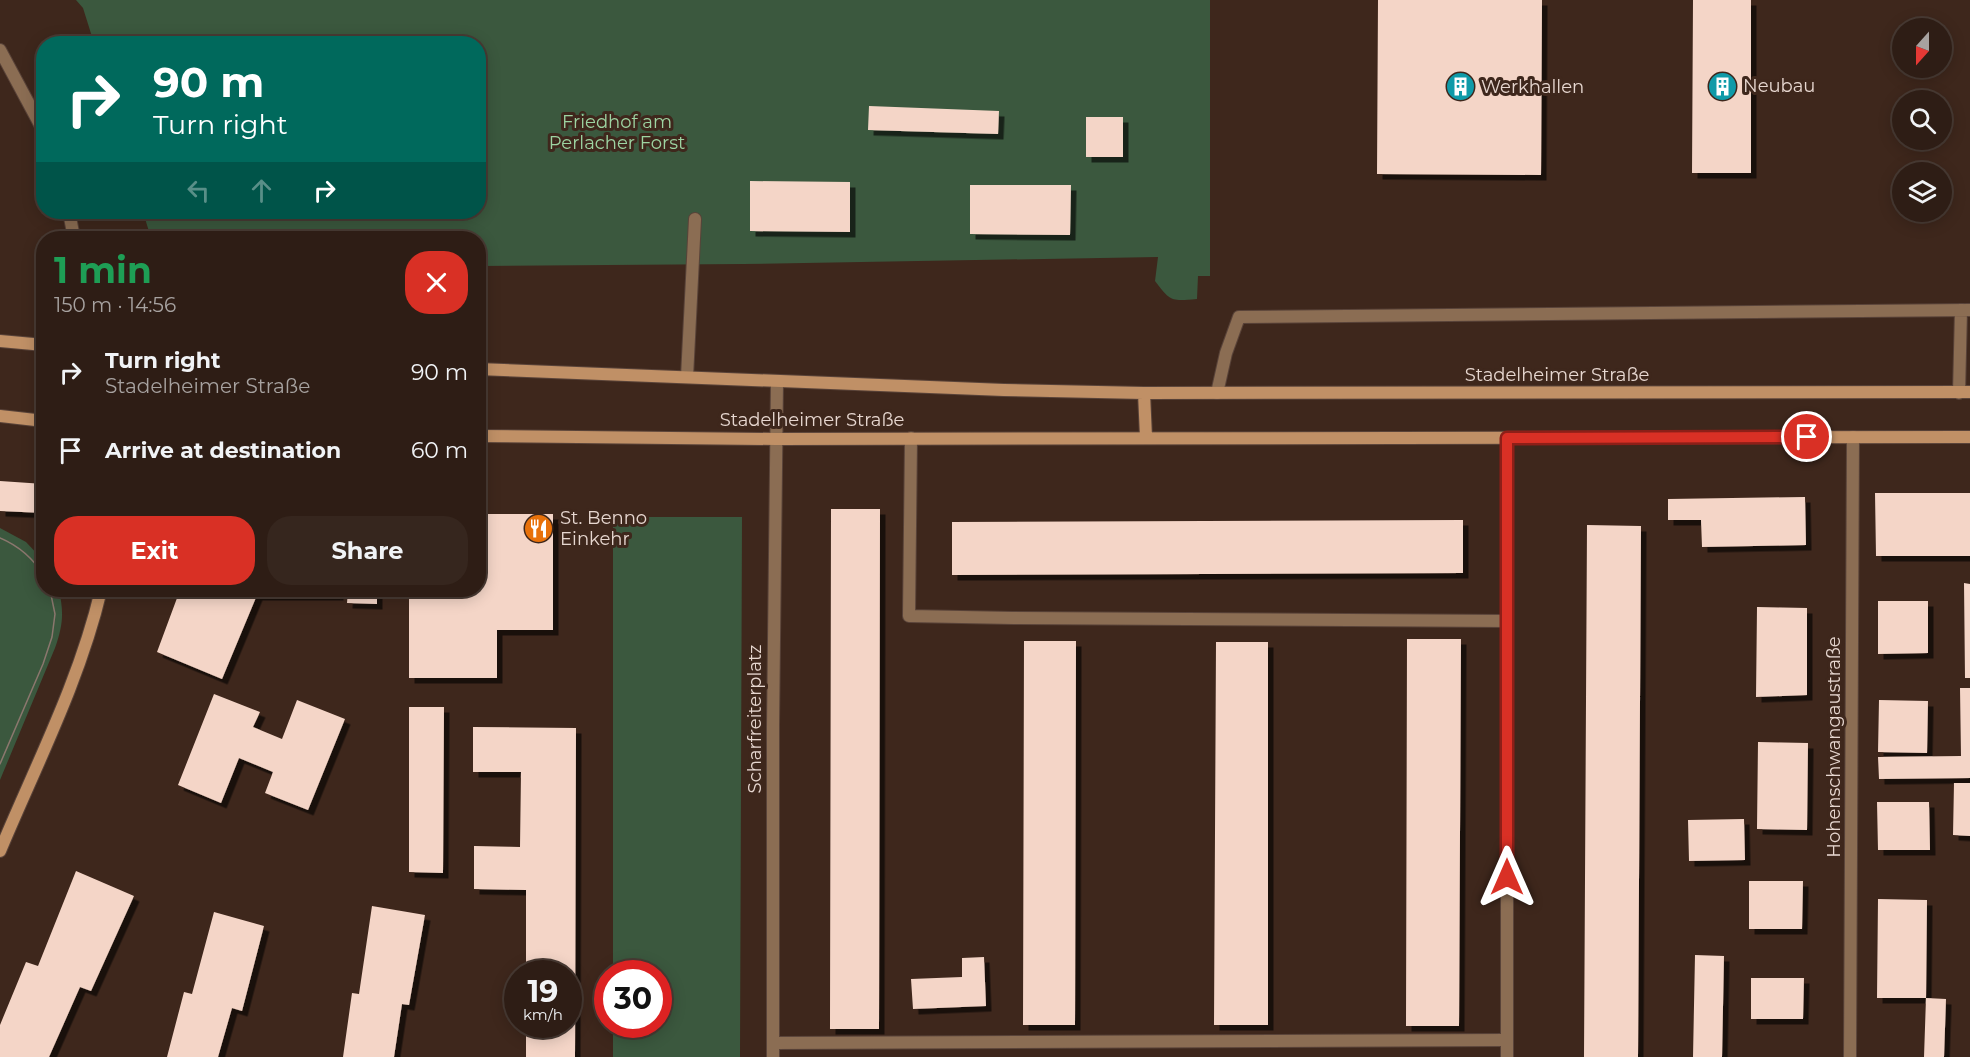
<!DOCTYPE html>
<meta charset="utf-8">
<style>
body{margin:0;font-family:Montserrat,sans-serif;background:#36261e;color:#f1f3f6;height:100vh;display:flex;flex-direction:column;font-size:22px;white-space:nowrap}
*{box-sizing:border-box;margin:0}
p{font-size:20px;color:#a7a2a0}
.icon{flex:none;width:33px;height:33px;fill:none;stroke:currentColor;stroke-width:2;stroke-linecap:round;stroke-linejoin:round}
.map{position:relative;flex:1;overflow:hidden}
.panel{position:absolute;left:36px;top:231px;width:450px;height:366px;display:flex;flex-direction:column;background:#2e1d15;border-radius:24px;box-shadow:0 3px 15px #0003,0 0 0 2px #493b34}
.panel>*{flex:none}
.hud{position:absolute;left:36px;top:36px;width:450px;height:183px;border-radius:24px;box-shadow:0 3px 15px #0003,0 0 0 2px #493b34;background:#00695c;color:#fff;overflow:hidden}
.needle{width:39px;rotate:201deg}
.fabs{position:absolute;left:1892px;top:18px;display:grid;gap:12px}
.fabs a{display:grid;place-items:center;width:60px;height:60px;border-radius:50%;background:#2e1d15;box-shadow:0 3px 15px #0003,0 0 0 2px #493b34;font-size:30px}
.speed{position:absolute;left:504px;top:960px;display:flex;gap:12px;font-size:30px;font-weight:700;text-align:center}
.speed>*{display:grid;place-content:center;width:78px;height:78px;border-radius:50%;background:#2e1d15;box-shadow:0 3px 15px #0003,0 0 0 2px #493b34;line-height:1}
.speed small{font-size:15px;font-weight:400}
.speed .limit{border:9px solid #d22;background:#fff;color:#111}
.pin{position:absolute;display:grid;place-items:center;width:51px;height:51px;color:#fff;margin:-26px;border:3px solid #fff;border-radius:50%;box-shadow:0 2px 6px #0007}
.me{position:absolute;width:66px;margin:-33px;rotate:0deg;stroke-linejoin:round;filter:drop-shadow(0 0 4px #0008)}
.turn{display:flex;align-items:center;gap:21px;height:126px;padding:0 18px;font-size:27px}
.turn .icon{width:78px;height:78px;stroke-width:2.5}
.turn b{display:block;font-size:42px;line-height:51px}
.lanes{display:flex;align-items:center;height:57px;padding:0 18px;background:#0003;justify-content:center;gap:30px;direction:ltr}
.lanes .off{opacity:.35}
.round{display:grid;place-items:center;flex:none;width:63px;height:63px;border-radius:24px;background:#36261e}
.head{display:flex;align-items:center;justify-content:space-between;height:102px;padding:0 18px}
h1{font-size:36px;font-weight:700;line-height:45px;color:#1e9e55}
.button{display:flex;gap:12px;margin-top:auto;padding:12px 18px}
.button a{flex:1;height:69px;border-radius:24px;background:#d93025;color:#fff;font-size:24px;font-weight:700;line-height:69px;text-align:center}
.button a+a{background:#36261e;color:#f1f3f6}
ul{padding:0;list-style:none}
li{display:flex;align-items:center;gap:18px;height:78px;padding:0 18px}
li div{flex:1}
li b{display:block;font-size:22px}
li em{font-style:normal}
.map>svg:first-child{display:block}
.green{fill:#3b583e}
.building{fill:#f4d5c7;filter:url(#shadow)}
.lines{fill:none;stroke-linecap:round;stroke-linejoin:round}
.lane-casing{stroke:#594339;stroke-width:14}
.street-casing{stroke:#594339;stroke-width:14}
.secondary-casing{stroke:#594339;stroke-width:14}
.lane{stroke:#8b6d53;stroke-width:12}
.street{stroke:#8b6d53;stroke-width:12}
.secondary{stroke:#c09066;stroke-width:12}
.tram{stroke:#8b776e;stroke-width:1.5}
.route-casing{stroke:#8d1f18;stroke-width:15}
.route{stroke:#d93025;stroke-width:10}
.labels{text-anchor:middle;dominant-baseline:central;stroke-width:6;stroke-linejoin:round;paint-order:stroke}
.poi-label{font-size:18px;fill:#e7d7d0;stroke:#3e271c;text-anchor:start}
.park-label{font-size:18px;fill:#9dd4a2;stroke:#3e271c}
.street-label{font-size:18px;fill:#e7d7d0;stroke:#3e271c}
</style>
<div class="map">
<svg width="1970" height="1057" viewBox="0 0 1970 1057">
<defs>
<filter id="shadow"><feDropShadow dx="5.5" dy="5.5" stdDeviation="0" flood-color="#0009"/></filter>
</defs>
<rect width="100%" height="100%" fill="#3e271c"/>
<path class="green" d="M76,0h1134v276h-12l-1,23c-26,2 -26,3 -42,-18l3,-24 -415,7 -264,2 -1,-28h-327l-8,-26h335v-168l-384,-1 -11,-35z
M613,517h129l-2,540h-127v-32l45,-1v-50l-45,-1z
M0,528l26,14 17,18 1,30h15c5,23 4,35 -4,58l-55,132z"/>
<path class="building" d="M1378,0h164l-1,175 -164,-1z
M1693,0h58v173h-59z
M869,106l130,5 -1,23 -130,-4z
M1086,117h37v40h-37z
M750,181l100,1v50l-100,-1z
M970,185h101l-1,50 -100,-1z
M0,481l44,3v29l-44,-2z
M1875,493h95v63h-94z
M1805,497l1,48 -104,2 -1,-27h-33v-21z
M831,509h49l-1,520h-49z
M478,514h75v116h-56v48h-88v-88h69z
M1463,520v53l-511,2v-53z
M1587,525l54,1 -3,531h-54z
M1964,583l6,1v94h-5z
M180,590h158v5h-81l-35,84 -65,-27z
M348,590h29v14l-30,-1z
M1878,601h50v52l-50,1z
M1757,607l50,1v87l-51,2z
M1407,639h54l-2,387h-53z
M1024,641h52l-1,384h-52z
M1216,642h52v383h-54z
M1960,688h10v90l-91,1 -1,-22 83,-1z
M214,694l46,18 -7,15 29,12 15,-39 48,19 -37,91 -43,-17 8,-21 -34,-14 -18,45 -43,-18z
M1879,700l49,1 -1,52 -49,-1z
M409,707h35l-1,166 -34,-1z
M473,727l103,1 -1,329h-49v-33h42v-50h-42v-84l-52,-1v-43l46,1 1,-75h-48z
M1758,742l50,1 -1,87 -50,-1z
M1954,783h16v53l-17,-1z
M1877,802h52l1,48h-52z
M1744,819l1,41 -56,1 -1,-41z
M76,871l58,25 -43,95 -11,-4 -31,70h-49v-32l26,-63 12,4z
M1749,881h54l-1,48h-53z
M1878,899l49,1 -1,98h-49z
M372,906l53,9 -16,90 -7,-1 -8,53h-51l9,-64 7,1z
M214,912l50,14 -22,85 -10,-3 -14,49h-51l17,-65 8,2z
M1695,955l29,1 -2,101h-29z
M984,957l2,49 -73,3 -2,-30 51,-2v-19z
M1751,978h53l-1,41h-52z
M1926,998l20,1 -2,58h-20z"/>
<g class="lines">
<defs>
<path id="lane" d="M687,377l8,-158
M1217,393l9,-40 13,-36 731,-7
M1959,393l2,-83
M911,438l-2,178 104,2 494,3
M773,1043l733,-3"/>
<path id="street" d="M0,50l44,82
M69,212l5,26
M773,1057v-331l4,-344
M1507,1057v-619
M1850,1057l3,-620"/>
<path id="secondary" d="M0,341l44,4
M478,369l526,21 140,3 826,-1
M1144,393l2,44
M0,416l44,5
M478,436l298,3 1194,-2
M0,851c36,-86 80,-171 101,-261"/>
</defs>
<use href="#lane" class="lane-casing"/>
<use href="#street" class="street-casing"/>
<use href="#secondary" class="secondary-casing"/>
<use href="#lane" class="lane"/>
<use href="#street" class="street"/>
<use href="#secondary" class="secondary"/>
<path class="tram" d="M0,538c19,8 33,20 44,38
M0,764l43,-100 9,-27 3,-23 -5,-24"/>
</g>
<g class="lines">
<defs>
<path id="route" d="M1507,877v-439l300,-1"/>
</defs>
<use href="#route" class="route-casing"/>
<use href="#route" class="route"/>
</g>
<defs>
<symbol id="building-disc" viewBox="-11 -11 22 22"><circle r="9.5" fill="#0f9aa8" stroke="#3e271c"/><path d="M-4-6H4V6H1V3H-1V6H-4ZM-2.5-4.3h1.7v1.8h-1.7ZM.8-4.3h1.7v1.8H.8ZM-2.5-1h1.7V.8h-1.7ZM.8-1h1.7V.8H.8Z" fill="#fff"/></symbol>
<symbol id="restaurant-disc" viewBox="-11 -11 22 22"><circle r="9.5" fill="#e8710a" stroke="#3e271c"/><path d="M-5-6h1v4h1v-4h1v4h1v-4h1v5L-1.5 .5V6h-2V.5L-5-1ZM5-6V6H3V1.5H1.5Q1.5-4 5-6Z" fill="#fff"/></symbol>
</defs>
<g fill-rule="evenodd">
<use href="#building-disc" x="1706" y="70" width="33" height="33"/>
<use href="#building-disc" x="1444" y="70" width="33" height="33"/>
<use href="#restaurant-disc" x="522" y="512" width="33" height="33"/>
</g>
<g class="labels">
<g class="poi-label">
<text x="1743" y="86">Neubau</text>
<text x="1481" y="87">Werkhallen</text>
<text x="560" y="518">St. Benno<tspan x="560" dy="21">Einkehr</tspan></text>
</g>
<g class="park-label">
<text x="617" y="122">Friedhof am<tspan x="617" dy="21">Perlacher Forst</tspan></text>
</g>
<g class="street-label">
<text x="1557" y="375">Stadelheimer Straße</text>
<text x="812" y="420">Stadelheimer Straße</text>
<text transform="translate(755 719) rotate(-90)">Scharfreiterplatz</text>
<text transform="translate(1834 747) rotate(-90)">Hohenschwangaustraße</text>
</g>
</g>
</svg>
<div class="fabs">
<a><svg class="needle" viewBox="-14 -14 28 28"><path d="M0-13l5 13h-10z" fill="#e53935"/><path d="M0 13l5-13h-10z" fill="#a7a2a0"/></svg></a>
<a><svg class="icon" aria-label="search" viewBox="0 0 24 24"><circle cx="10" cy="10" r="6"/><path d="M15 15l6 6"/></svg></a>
<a><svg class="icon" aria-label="layers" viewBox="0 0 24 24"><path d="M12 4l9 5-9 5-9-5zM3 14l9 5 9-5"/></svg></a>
</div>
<div class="speed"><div>19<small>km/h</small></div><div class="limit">30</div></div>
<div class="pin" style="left:1807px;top:437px;background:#d93025"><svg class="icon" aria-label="arrive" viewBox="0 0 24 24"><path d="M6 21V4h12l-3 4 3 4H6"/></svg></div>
<svg class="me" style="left:1507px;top:877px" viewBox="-20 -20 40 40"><path d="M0-17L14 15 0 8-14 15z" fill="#d93025" stroke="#fff" stroke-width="4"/></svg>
<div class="hud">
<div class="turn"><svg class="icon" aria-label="right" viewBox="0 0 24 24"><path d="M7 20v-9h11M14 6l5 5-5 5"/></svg><div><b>90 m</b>Turn right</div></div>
<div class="lanes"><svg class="icon off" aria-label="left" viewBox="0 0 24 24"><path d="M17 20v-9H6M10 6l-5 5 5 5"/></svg><svg class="icon off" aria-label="ahead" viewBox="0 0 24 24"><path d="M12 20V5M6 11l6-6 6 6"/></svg><svg class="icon" aria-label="right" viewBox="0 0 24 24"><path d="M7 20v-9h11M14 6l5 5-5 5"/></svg></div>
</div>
<section class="panel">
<div class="head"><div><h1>1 min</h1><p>150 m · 14:56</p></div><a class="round" style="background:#d93025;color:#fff"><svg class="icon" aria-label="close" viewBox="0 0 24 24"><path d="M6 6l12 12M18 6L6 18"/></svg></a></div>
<ul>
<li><svg class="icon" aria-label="right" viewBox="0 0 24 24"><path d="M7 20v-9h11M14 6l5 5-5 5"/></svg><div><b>Turn right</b><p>Stadelheimer Straße</p></div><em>90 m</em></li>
<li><svg class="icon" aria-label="arrive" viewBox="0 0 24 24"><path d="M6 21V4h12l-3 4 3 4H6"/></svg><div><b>Arrive at destination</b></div><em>60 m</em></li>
</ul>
<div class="button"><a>Exit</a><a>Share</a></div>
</section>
</div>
